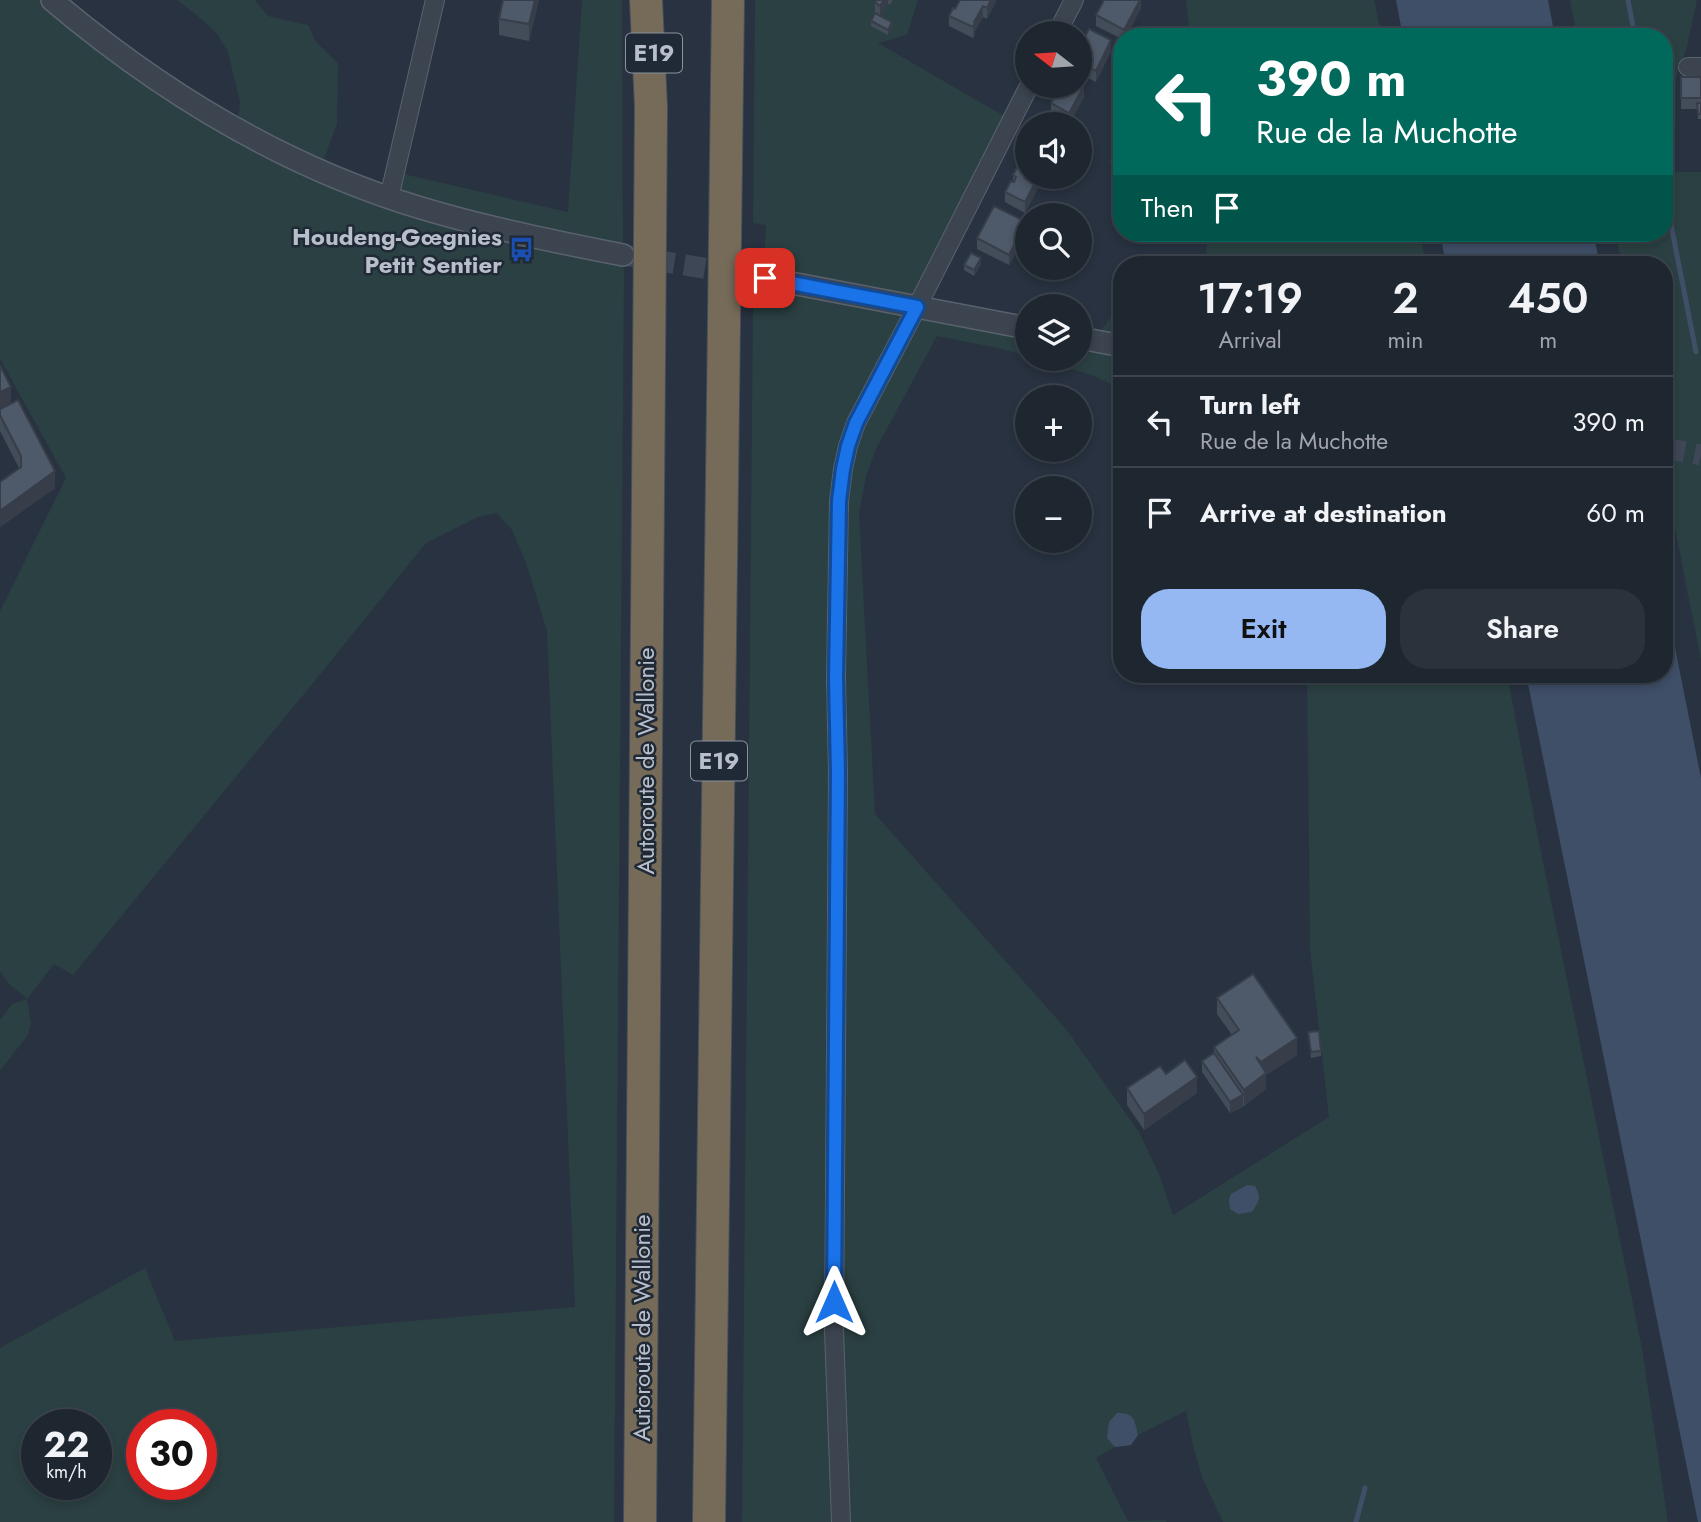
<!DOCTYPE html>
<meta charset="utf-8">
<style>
body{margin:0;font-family:Jost,sans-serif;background:#2b323c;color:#f1f3f6;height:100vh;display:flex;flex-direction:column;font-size:26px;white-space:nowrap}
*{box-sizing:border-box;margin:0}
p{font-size:23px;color:#a1a5ab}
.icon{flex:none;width:38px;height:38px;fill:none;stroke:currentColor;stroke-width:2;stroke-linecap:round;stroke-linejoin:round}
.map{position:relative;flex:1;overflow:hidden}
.drawer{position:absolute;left:1113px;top:256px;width:560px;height:427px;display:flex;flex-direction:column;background:#1e2630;border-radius:28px;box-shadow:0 4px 10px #0003,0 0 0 2px #3c434c}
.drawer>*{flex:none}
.guide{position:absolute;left:1113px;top:28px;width:560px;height:214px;border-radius:28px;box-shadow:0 4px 10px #0003,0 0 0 2px #3c434c;background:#00695c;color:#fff;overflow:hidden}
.needle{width:46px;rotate:287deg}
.tools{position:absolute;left:1015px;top:21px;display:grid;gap:14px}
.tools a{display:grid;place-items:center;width:77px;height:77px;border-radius:50%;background:#1e2630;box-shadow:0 4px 10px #0003,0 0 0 2px #3c434c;font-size:35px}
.speed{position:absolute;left:21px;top:1409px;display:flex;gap:14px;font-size:35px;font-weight:700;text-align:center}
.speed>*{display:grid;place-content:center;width:91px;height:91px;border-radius:50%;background:#1e2630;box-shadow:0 4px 10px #0003,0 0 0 2px #3c434c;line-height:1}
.speed small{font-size:18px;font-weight:400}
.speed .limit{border:10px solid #d22;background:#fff;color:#111}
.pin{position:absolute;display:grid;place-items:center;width:60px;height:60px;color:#fff;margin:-30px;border-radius:14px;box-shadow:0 4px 10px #0006}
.me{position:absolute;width:77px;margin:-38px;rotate:0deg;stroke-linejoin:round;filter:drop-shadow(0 0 5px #0008)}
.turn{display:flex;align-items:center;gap:24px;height:147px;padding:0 28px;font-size:32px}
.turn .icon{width:91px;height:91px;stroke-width:2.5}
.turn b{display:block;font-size:49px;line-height:60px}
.then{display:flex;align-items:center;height:66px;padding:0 28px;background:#0003;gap:14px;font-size:26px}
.eta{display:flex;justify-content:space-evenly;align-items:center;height:119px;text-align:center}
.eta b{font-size:42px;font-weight:600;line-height:49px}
.cta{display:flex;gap:14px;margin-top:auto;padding:14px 28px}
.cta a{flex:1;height:80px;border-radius:28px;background:#95b8f3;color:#111;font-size:28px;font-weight:600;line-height:80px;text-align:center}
.cta a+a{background:#2b323c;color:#f1f3f6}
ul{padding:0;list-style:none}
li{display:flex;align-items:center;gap:21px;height:91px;padding:0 28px;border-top:2px solid #3c434c}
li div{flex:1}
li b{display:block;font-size:26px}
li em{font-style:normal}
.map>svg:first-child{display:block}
.green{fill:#2b4042;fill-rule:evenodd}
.water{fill:#3f4f68}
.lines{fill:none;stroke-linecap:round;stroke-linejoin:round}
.stream{stroke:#3f4f68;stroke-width:5}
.tertiary-tunnel{stroke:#3e4755;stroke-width:21;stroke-dasharray:21 10;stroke-linecap:butt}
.minor-casing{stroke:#59626e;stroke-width:20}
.tertiary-casing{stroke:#59626e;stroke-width:24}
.motorway-casing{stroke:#464f5b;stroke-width:34}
.minor{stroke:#3c4450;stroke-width:18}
.tertiary{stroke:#3c4450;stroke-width:21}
.motorway{stroke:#766b59;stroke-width:32}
.wall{fill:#434d5a}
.shaded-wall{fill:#373e4a}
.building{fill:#4e5969;stroke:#373e4a;stroke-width:2}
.route-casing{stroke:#114b97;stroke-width:18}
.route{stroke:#1a73e8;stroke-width:12}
.labels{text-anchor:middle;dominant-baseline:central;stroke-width:5;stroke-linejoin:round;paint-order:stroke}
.shield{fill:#202936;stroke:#8a929e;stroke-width:2}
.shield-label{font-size:23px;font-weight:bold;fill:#b8bfcb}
.poi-label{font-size:24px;font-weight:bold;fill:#b8bfcb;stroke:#202936;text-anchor:end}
.street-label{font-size:24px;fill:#b8bfcb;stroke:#202936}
</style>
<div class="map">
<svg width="1701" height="1522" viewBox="0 0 1701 1522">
<rect width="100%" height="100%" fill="#283240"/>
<path class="green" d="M0,0h52l185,129 3,-27 -12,-50 -11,-18 -12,-12 -28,-22h78l13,16 40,9 8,17 22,21 -1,61 -17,46 68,27 7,-25 173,40 14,-212h40l1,255 1,21 -10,1246h-614v-174l145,-80 30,73 400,-34 -28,-676 -21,-68 -14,-33 -15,-17 -19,4 -52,26 -108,134 -245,298 -19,-11 -27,35 4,24 -3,12 -28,36v-51l12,-16 15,-5 -19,-16 -8,-12v-360l66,-133 -66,-119zM37,1424h59v60h-59zM142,1424h59v60h-59z
M755,0h163l-11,35 -29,8 133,77 -93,187 109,21v28l-29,-8 -61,-12 -61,113 -10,27 -7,37 16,301 191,215 73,103 20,42 14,41 156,-98 -19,-167 -3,-276h200l31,163 104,511 26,174h-445l-20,-42 -9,-30 -8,-39 -48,24 -7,10 -16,2 -19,11 32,63 37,-1 2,2h-425l11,-1219 9,-2 4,-76 -13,-2z
M1186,0h188l8,37h-192z
M1570,0h127l-10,47 -11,30 -1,95h26v488l-37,-187v-209h-42l-7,-31h49v-196h-87z
M1207,233h213l6,31h-220z
M1122,303v86l-30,-14 -56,-16h44v-21l14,2z"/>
<path class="water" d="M1396,0h152l7,37h-152z
M1440,233h153l7,31h-154z
M1664,592l37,186v744h-3l-172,-848h138z
M1247,1185l8,1c7,12 4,15 -3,26l-14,2 -8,-5 -1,-9 2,-6z
M1117,1413c18,0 17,6 21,22l-7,10 -16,2 -8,-9 2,-16z"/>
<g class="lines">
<path class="stream" d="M1628,0l7,37
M1664,189l32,163
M1356,1522l9,-34"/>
<path class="tertiary-tunnel" d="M623,255l142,23
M1664,448l37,7"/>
<defs>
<path id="minor" d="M1057,33l17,-33
M1688,67h13
M389,198l46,-198
M841,1522l-7,-192 4,-558 -2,-94 3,-177 4,-32 5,-23 8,-23 61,-116 112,-221"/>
<path id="tertiary" d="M52,0c110,93 230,166 369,208 66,20 134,34 202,47
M765,278l262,50
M1080,338l42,8"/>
<path id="motorway" d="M640,1522l11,-1415 -5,-107
M709,1522l19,-1522"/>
</defs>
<use href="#minor" class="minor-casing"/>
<use href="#tertiary" class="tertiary-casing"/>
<use href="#motorway" class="motorway-casing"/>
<use href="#minor" class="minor"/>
<use href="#tertiary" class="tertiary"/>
<use href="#motorway" class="motorway"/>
</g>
<path class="wall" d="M539,0l-10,41 -30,-6v-16z
M877,0h16l-3,5 -2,-1 -8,12 12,12 -4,7 -17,-9v-5l4,-8v-11z
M996,0l-9,19 -4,-2 -8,14v3l-2,4 -24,-12v-10l6,-7z
M1141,0v8l-15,29h-4v2l-26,-13v-11z
M1080,46l31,5 -15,31 -16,-8z
M1681,77h20v42h-3l-1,-10h-16z
M1084,97l-15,27 -18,-10v-11z
M1122,149v29l-11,-6v-11z
M1013,175l26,2v9l-14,27 -20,-11v-10l8,-10z
M1026,233l-17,32 -32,-16v-11z
M981,264l-7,12 -10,-6v-5z
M0,409l55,79 -55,39v-45l19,-14 -19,-37z
M1217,998l80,57 -31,20v14l-22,17 -14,7 -28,-41v-11l12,-8v-6l18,-12 -15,-21z
M1308,1032l13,19v5l-10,2z
M1166,1074l31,19 -53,37 -17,-25v-17z"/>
<path class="shaded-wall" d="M535,0h4l-10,41v-17z
M884,0h4v4l-8,13v-11z
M991,0h5v2l-9,17v-11z
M1140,0h1v8l-15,29h-2v-7z
M983,6v11l-8,14v3l-2,4 1,-16z
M892,22v6l-4,7v-5z
M1111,40v11l-15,31v-11z
M1084,86v11l-15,27v-11z
M1038,177h1v9l-14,27v-11z
M1026,222v11l-17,32v-10z
M981,258v6l-7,12v-6z
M11,387v16l-11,5v-16z
M55,471v17l-55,39v-16z
M1297,1038v17l-31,20v14l-22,17v-16l17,-13v-15z
M1197,1077v16l-53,37v-16z
M1243,1095v11l-13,7v-11z"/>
<path class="building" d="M503,0h32l-6,24 -30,-5z
M877,0h7l-4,6 -5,-4z
M960,0h31l-4,8 -4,-2 -9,16 1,1 -2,4 -24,-11 4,-8 2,1z
M1104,0h36l-16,30 -28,-15z
M875,13l17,9 -4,8 -17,-9z
M1089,29l22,11 -15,31 -16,-8v-17z
M1681,77h20v21h-20z
M1080,84l4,2 -15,27 -18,-10 9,-17h20z
M1697,103h4v11h-3z
M1043,118l12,6h-15z
M1117,150l5,2v15l-11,-6z
M1019,164l8,5v8h11l-13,25 -20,-10 6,-11 3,1 2,-5 -3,-2z
M994,206l32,16 -17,33 -32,-17z
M971,253l10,5 -7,12 -10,-5z
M0,365l11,22 -11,5z
M18,400l37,71 -55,40v-29l21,-15v-11l-21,-41v-6z
M1253,974l44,64 -36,24 -5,-5 10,16 -22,17 -30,-43 25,-17 -22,-32z
M1319,1031l2,20 -10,1 -3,-20z
M1214,1053l29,42 -13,7 -28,-41z
M1185,1060l12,17 -53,37 -17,-26 33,-22 6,8z"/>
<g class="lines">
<defs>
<path id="route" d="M765,278l152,29 -61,116 -8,23 -5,23 -4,32 -3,177 2,94 -4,530"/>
</defs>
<use href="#route" class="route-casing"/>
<use href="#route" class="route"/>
</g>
<defs>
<symbol id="bus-bare" viewBox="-9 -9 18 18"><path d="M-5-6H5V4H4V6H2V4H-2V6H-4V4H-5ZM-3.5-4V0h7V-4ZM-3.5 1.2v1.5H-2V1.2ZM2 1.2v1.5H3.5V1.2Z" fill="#1a4fb4" stroke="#202936" stroke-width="2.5" paint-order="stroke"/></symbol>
</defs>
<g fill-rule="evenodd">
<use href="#bus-bare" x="504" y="232" width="35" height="35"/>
</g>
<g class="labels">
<g class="shield">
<rect x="626" y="33.5" width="56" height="39" rx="5"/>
<rect x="691" y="741.5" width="56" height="39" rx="5"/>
</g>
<g class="shield-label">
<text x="654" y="53">E19</text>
<text x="719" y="761">E19</text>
</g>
<g class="poi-label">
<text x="502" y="236">Houdeng-Gœgnies<tspan x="502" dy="28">Petit Sentier</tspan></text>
</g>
<g class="street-label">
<text transform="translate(645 761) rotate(-90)">Autoroute de Wallonie</text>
<text transform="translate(641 1328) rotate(-90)">Autoroute de Wallonie</text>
</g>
</g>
</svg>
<div class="tools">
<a><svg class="needle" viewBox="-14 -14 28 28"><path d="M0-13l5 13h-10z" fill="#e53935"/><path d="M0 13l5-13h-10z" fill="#a1a5ab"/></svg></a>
<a><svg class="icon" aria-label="sound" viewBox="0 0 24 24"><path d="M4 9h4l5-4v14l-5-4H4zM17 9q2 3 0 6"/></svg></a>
<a><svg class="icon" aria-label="search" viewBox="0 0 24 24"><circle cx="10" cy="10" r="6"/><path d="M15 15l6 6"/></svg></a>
<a><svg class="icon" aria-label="layers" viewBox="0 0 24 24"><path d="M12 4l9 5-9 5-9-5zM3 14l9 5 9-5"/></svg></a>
<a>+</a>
<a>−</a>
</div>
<div class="speed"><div>22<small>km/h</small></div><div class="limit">30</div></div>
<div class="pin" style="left:765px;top:278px;background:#d93025"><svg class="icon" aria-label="arrive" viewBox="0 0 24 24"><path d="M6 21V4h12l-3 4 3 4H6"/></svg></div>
<svg class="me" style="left:834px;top:1302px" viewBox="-20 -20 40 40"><path d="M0-17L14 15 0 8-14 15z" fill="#1a73e8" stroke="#fff" stroke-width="4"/></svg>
<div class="guide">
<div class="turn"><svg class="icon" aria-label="left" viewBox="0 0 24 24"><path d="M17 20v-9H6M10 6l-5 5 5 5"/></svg><div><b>390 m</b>Rue de la Muchotte</div></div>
<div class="then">Then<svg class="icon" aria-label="arrive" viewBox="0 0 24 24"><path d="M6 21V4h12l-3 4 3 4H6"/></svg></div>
</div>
<section class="drawer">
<div class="eta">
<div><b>17:19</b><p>Arrival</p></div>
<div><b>2</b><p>min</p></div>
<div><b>450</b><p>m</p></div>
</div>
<ul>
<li><svg class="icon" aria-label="left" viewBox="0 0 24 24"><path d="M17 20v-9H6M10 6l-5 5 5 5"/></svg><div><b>Turn left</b><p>Rue de la Muchotte</p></div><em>390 m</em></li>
<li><svg class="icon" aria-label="arrive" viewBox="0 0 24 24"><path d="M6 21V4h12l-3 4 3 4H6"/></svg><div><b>Arrive at destination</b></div><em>60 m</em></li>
</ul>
<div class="cta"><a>Exit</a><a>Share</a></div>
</section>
</div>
